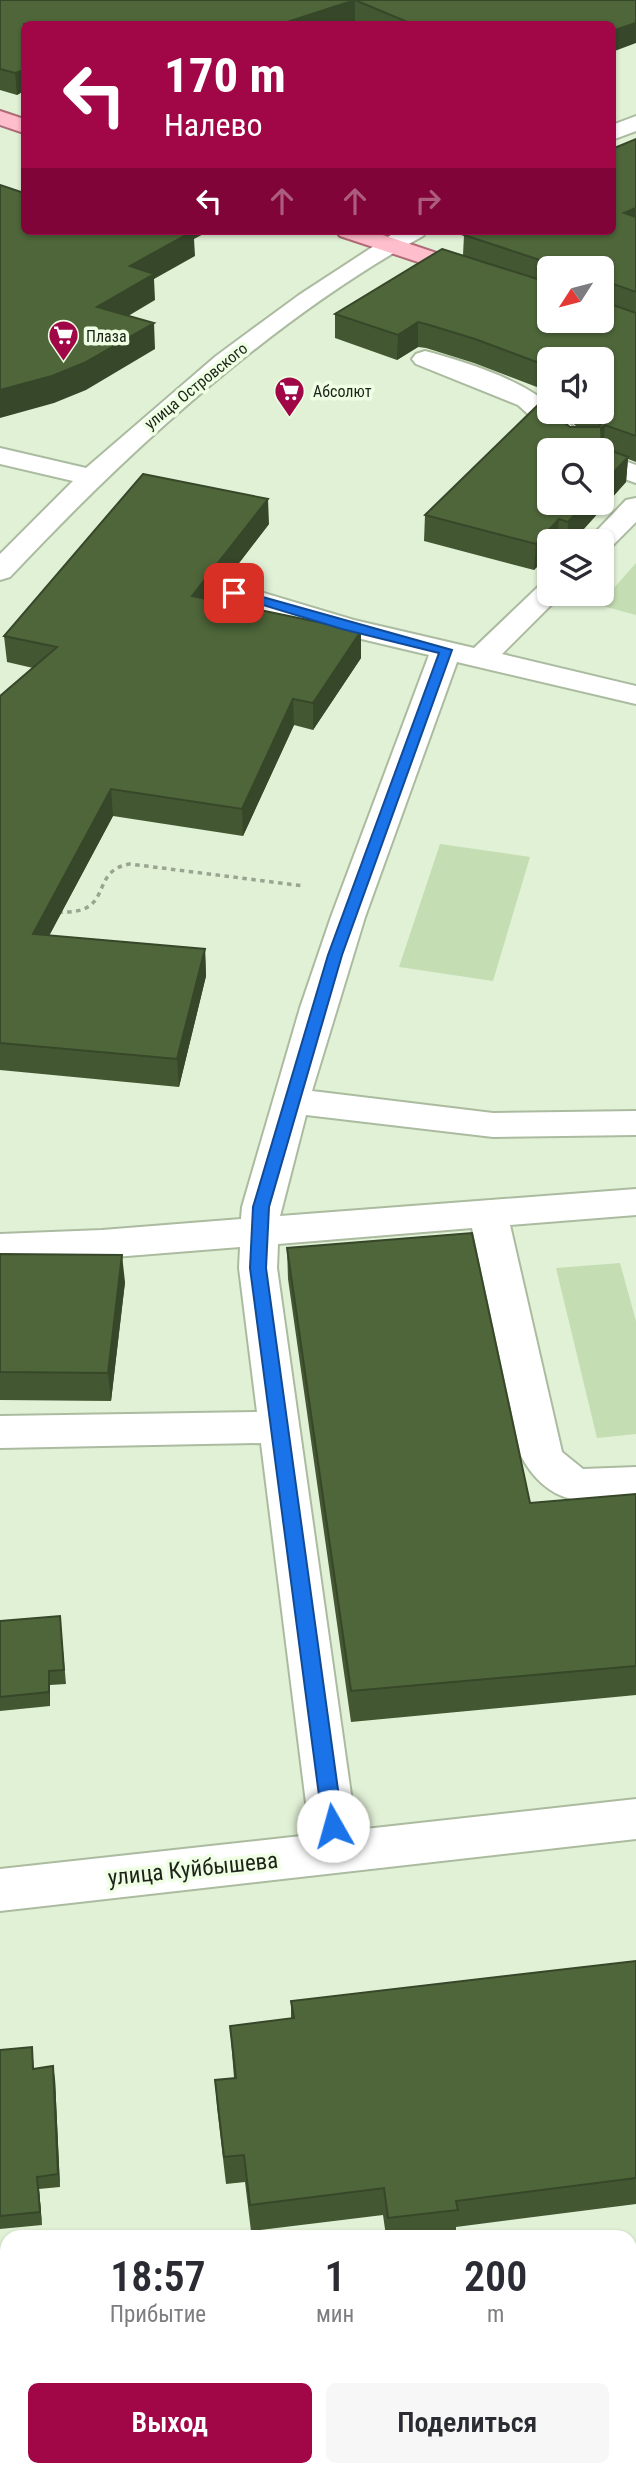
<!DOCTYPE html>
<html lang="ru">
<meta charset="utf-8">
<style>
body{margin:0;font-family:"Roboto Condensed",sans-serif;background:#f7f7f7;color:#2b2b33;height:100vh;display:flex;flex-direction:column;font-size:26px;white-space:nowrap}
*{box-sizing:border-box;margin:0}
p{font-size:23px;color:#7c7c81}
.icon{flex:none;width:38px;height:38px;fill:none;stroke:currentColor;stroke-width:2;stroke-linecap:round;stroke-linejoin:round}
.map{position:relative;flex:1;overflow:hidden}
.details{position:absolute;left:0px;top:2230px;width:637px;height:247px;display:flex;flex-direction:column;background:#fff;border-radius:21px 21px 0 0;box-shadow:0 2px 5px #0004}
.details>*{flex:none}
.banner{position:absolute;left:21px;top:21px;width:595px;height:214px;border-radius:10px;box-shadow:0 2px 5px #0004;background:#a10647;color:#fff;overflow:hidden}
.needle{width:46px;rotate:234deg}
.tools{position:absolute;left:537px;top:256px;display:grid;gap:14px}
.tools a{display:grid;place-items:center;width:77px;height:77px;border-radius:10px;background:#fff;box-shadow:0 2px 5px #0004;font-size:35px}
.pin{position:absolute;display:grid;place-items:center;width:60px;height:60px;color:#fff;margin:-30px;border-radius:14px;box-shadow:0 4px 10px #0006}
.me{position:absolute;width:77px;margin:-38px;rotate:353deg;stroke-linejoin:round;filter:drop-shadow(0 0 5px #0008)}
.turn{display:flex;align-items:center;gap:24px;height:147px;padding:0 28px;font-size:32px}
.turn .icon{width:91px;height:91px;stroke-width:2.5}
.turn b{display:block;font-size:49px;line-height:60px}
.lanes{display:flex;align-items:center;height:66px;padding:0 28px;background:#0003;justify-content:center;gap:35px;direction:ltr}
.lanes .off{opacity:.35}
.eta{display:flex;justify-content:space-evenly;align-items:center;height:119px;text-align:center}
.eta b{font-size:42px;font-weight:600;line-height:49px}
.button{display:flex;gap:14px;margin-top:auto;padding:14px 28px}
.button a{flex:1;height:80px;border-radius:10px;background:#a10647;color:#fff;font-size:28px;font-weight:600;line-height:80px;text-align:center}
.button a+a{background:#f7f7f7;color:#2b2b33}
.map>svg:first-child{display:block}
.green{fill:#c4ddb2}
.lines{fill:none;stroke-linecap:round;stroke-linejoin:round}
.minor-casing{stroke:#abbba0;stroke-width:4}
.major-casing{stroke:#af6b77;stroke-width:4}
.path{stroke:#99a590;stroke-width:3.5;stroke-dasharray:4.5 4.5;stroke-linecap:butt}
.minor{fill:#fff;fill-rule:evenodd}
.major{fill:#febecb;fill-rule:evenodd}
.wall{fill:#435832;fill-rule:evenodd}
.shaded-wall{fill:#374729}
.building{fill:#4e663a;stroke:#374729;stroke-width:2}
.route{fill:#1a73e8;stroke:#114b97;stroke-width:2}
.labels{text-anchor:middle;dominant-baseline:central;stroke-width:7;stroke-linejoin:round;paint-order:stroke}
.far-poi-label{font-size:16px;fill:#1d2319;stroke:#eeffe3;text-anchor:start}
.far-street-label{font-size:16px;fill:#1d2319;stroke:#eeffe3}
.near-street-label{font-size:23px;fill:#1d2319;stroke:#eeffe3}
</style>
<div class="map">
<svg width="636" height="2475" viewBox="0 0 636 2475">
<rect width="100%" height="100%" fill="#e1f1d6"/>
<path class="green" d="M636,563v52l-37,-10z
M440,844l90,13 -37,124 -94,-14z
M620,1263l16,58v113l-39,4 -41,-170z"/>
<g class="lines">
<defs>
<path id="minor" d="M636,116v15l-24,9v-15z
M397,231h30l-4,5c-153,85 -293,213 -413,341l-10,3v-26l73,-73 -73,-17v-16l86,20 130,-112 83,-61z
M425,351c38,10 95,28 125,54v6h6l41,39h-29l-50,-45 -102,-41 -4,-5 4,-5z
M602,453l34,12v18l-34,-12z
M636,498v24l-25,25 -9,2v-8h-15l39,-41z
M550,582v11h13l-61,61 134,32v18l-179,-42 -92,255 -53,174 181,22 143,-2v24l-143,2 -187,-22 -26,101 356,-27v26l-126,10 52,227 21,17 53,-2v32c-51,6 -88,7 -115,-43l-49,-228 -194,16 -1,24 79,562 280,-31v40l-636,72v-42l310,-34 -49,-392 -261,5v-32l257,-4 -18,-144 1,-21 -138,11 -102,4v-28l102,-4 139,-11 1,-12 58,-199 31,-91 98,-262 -93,-22 -112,-34 -5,-6 5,-6 10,-3 120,36 120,28 66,-63z
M7,2350v56l-7,1v-56z
M636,2428v47h-27l-2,-6h23v-40z
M377,2469h62l2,6h-62z
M500,2469h88l-2,6h-88z"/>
<path id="major" d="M0,111l24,8v14l-24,-8z
M336,231h35l179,60v15l-210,-70z"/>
</defs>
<use href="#minor" class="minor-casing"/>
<use href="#major" class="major-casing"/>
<path class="path" d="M58,912c59,3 29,-41 72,-48l174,22"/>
<use href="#minor" class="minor"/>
<use href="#major" class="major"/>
</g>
<path class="wall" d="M0,0h636l-24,24h-250l-7,-3 -331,3v69l-2,-1 -5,3 -17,-5z
M636,139v323l-8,-3 -2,23 -53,59h-23v12l-16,17 -110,-29 1,-26 145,-88h7l-17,-16h42v-52h-52v33l-76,-29 -48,-15 -8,-1 -21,13 -62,-22v-24l128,-59 1,-20zM550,268h52l-52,52z
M269,524l-58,76 150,58 -48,72 -19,-5 -51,111 -130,-20 -64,120 156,13 1,27 -27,111 -179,-17v-374l33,-28 -26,-6 -3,-26z
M287,1248l243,255 106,-9v201l-285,27 -63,-443z
M0,1254l125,28 -14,119 -111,-1z
M60,1616l6,68 -16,1v21l-50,5v-90z
M636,1961v243l-180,23v9h-70l-3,-21 -132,16 -6,-49 -19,2 -9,-77 -2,-27 19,-2 -4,-52 61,-7v-18z
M32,2047l2,22 21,10 5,108 -21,2 3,36 -42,4v-179z"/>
<path class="shaded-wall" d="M355,0v21l-10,3h-64z
M636,23v20l-24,9v-21z
M21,71l1,21 -5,3 -2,-22z
M636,208v22l-12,-17z
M175,231h34l-15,8 1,17 -41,23 1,21 -57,34 -1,-27 33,-41z
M605,281l-2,24 -1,1v-23z
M418,322v25l-21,13 1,-25z
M154,323l1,26 -69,41 -32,13 -54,15v-28z
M605,425l-2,26h-1l-1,-23z
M628,457l-2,25 -53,59h-6l1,-19 18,-20h16v-17z
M268,499l1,25 -76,98 -1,-26z
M559,519l-2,22h-7v12l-16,17 2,-26z
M361,631v27l-48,72v-27z
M293,699l1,26 -51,111 -1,-27z
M111,789l2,27 -78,146 -2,-28z
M205,949l1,27 -27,111 -2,-28z
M122,1255l3,27 -14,119 -3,-28z
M49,1671l1,14v21l-1,-14z
M53,2066l2,13 5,108 -2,-13z
M37,2177l2,12 3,36 -2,-13z"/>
<path class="building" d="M0,0h636v23l-24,8v-7h-200l-57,-24 -74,24h-257v48l-3,-1 -6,2 -15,-4z
M636,139v69l-12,5 12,4v75l-31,-11 -3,2v-15h-49l-1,-4 -88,-29 7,-4h141v-82z
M0,185l24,8v38h169l-63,35 24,8 -57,33 57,16 -70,40 -32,13 -52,14z
M442,249l108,34v37h52v-19l34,12v123l-31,-11 -4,3 1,19 26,10 -26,28v-35h-52v52h36l-18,20 -9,-3 -23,25 -111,-29 116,-113 9,9 20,16h29l2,-4 -13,-12h14v-52h-52v8l-75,-28 -49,-15 -8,-2 -20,13 -63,-21z
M143,474l125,25 -76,97 169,35 -48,72 -20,-4 -51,110 -131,-20 -78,145 172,15 -28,110 -177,-16v-347l57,-49 -53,-11z
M472,1233l58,270 106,-9v172l-285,25 -64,-443z
M0,1254l122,1 -14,118 -108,-1z
M60,1616l4,54 -15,1v21l-49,5v-76z
M636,1961v217l-180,23 2,9 -70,8 -4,-30 -134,17 -6,-50 -20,2 -9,-77 21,-2 -6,-52 64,-8 -3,-17z
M32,2047l1,22 20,-3 5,108 -21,3 3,35 -40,4v-166z"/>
<path class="route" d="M234,589l218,61 -110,305 -73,252 -3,61 77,558 -3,6 -7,2 -7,-2 -3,-6 -73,-558 3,-61 75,-252 111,-302 -97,-24 -112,-34v-5z"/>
<defs>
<symbol id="supermarket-pin" viewBox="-11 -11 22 30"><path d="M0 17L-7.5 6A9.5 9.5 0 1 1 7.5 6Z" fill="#a10647" stroke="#eeffe3"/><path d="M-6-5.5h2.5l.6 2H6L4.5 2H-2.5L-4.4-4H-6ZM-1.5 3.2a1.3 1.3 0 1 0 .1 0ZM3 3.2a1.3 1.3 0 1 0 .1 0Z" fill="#fff"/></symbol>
</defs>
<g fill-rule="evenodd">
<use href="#supermarket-pin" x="46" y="318" width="35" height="47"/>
<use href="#supermarket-pin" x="272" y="374" width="35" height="47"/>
</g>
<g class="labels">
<g class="far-poi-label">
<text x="86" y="336">Плаза</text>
<text x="313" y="391">Абсолют</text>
</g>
<g class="far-street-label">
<text transform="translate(196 386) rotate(-39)">улица Островского</text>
</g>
<g class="near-street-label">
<text transform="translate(193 1869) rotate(-6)">улица Куйбышева</text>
</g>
</g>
</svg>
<div class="tools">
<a><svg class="needle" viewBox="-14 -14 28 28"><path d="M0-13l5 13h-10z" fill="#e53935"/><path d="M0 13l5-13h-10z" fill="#7c7c81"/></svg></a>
<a><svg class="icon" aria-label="sound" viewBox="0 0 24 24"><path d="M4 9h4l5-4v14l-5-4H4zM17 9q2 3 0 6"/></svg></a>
<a><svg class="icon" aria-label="search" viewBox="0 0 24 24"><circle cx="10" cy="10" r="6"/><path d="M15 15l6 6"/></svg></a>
<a><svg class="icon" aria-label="layers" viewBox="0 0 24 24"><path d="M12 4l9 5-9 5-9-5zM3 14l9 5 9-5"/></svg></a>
</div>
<div class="pin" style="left:234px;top:593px;background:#d93025"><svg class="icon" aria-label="arrive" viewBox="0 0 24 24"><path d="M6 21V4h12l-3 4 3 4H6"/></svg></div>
<svg class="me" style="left:333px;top:1826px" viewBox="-20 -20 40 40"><circle r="19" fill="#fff"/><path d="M0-13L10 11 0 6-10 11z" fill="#1a73e8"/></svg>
<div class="banner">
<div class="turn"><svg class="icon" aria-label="left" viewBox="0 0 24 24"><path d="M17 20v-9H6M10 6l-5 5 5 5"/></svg><div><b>170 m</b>Налево</div></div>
<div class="lanes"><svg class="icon" aria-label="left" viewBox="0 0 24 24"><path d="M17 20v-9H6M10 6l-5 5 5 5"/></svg><svg class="icon off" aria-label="ahead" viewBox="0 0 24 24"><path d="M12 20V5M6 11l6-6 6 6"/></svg><svg class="icon off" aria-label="ahead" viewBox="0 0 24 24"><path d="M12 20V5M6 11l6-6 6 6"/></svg><svg class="icon off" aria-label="right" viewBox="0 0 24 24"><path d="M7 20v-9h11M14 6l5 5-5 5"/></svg></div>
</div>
<section class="details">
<div class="eta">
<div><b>18:57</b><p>Прибытие</p></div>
<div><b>1</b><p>мин</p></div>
<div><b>200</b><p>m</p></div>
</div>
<div class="button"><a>Выход</a><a>Поделиться</a></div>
</section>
</div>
